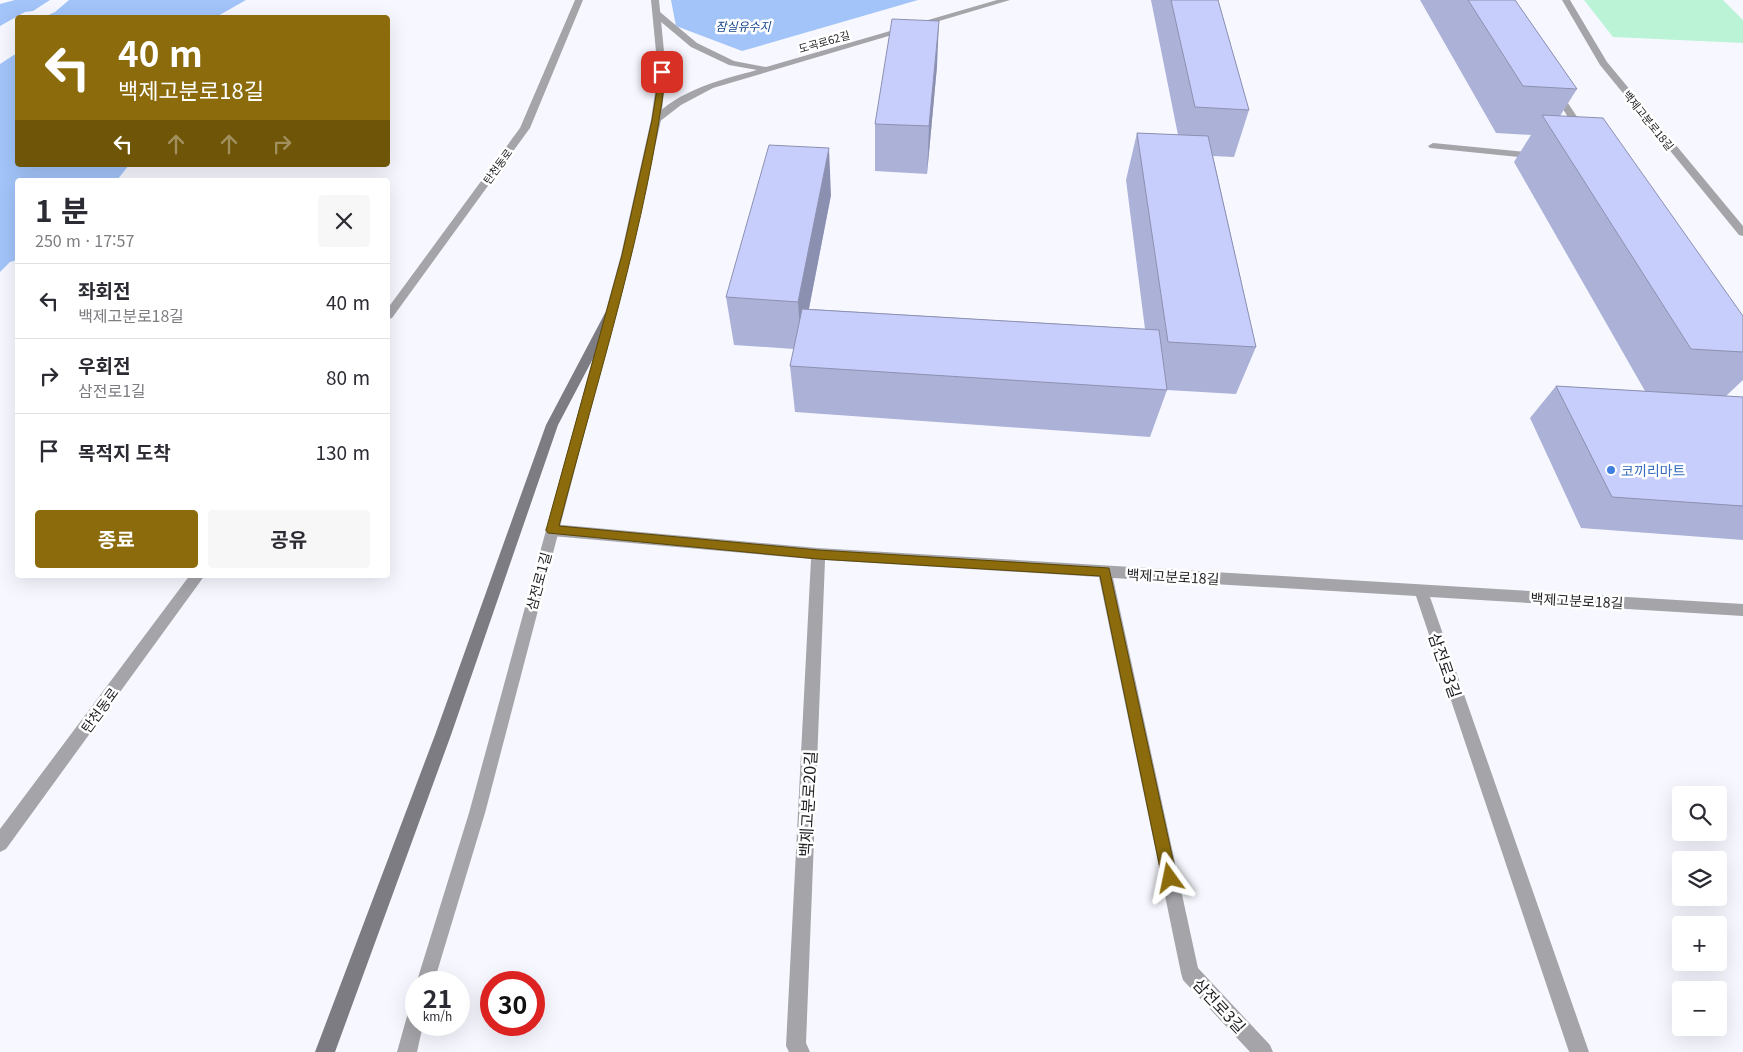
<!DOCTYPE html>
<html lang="ko">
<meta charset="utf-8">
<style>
body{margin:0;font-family:Georgia,"Noto Sans KR",serif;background:#f7f7f7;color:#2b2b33;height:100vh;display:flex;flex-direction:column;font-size:19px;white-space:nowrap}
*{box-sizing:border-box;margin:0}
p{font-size:16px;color:#7c7c81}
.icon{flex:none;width:28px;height:28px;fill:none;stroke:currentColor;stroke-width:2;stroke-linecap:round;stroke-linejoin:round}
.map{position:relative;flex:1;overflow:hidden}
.side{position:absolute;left:15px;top:178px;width:375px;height:400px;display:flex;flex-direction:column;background:#fff;border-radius:5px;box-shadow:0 5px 20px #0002}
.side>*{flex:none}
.banner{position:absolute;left:15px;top:15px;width:375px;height:152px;border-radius:5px;box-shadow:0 5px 20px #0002;background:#8b6b0b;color:#fff;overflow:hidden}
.controls{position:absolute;left:1672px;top:786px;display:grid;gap:10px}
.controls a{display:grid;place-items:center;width:55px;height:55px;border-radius:5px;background:#fff;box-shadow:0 5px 20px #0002;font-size:25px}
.speed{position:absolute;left:405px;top:971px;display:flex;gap:10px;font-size:25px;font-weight:700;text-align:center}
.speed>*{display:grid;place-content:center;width:65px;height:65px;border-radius:50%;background:#fff;box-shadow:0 5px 20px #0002;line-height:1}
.speed small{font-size:12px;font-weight:400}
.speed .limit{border:8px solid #d22;background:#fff;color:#111}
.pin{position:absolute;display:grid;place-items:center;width:42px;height:42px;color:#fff;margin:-21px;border-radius:10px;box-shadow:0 2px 8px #0006}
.me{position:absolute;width:55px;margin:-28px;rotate:348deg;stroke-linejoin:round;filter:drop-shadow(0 0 4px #0008)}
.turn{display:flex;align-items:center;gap:18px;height:105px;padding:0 20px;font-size:22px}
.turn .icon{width:65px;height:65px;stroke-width:2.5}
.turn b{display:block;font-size:35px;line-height:42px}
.lanes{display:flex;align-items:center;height:48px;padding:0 20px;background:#0003;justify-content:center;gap:25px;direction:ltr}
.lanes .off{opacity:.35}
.round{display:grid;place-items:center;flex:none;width:52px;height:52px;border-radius:5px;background:#f7f7f7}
.headline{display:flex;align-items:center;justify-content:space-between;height:85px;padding:0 20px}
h1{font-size:30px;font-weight:700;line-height:38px}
.primary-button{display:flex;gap:10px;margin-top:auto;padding:10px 20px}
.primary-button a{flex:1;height:58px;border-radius:5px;background:#8b6b0b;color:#fff;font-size:20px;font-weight:700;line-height:58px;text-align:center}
.primary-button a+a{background:#f7f7f7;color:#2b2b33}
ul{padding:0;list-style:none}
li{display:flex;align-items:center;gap:15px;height:75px;padding:0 20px;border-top:1px solid #e1e1e2}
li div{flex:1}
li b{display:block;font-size:19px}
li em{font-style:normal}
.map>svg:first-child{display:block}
.green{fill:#bbf3d6}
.water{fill:#a2c4f9}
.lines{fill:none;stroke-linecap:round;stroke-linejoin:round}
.minor{fill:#a4a4a9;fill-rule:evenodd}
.tertiary{fill:#a4a4a9;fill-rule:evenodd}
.secondary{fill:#7c7c82;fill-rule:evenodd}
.wall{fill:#acb1d8}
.shaded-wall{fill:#8c90b0}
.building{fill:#c8cefb;stroke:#8c90b0}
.route{fill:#8b6b0b;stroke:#5a4607}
.shop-dot{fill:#3f7fe0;stroke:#fff;stroke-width:2}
.labels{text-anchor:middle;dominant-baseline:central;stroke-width:5;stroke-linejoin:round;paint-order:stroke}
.far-street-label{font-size:11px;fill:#1d1e21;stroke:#fff}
.far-water-label{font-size:12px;font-style:italic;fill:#11428e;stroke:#fff}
.shop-label{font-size:14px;fill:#366cbe;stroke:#fff;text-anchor:start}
.street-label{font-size:14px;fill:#1d1e21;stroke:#fff}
.near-street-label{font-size:16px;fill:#1d1e21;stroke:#fff}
</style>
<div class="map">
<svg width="1743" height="1052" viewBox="0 0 1743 1052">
<rect width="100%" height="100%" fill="#f7f8ff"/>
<path class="green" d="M1584,0h139l20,20v23l-130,-6z"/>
<path class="water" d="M15,0h35l-17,11 -8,1 -25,14v-22z
M69,0h177l-30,17h-172l11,-5z
M671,0h247l-176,51 -66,-25z
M17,53l1,112h111l-12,15h-99l-1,80 -7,2 -10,10v-208z"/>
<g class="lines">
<path class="minor" d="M997,0h13l-297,88 -32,17 -22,17h-6l-2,-2c27,-30 69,-40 106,-50l-28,-5 -38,-18 -37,-31v-4h6l37,31 37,18 32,6z
M1562,0h8l37,62 136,164v10l-4,-1 -139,-170z
M1556,88l4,3 27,41 -2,2 -3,1 -5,-3 -25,-41z
M1433,143l104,10 5,3 -5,3 -107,-11 -2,-2z
M552,524l266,24 925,56v12l-313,-19 159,455h-20l-153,-456 -303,-18 85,390 72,77 3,7h-23l-67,-72 -2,-7 -82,-396 -274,-17 -19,483 4,9h-21l-3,-6 25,-487 -259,-23 -5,-2 -2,-4 2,-4z"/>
<path class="tertiary" d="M575,0h8l-53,128 -138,190 -4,1v-11l132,-180z
M651,0h8l7,72 -5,48 -30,135 -146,558 -51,169 -18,2 53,-171 152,-558 30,-135 7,-48z
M190,575h15l-199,274 -6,3v-23z
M416,1007v18h7l-6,27h-20l12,-43z"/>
<path class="secondary" d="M611,309l6,4 -59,112 -107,310 -116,317h-20l120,-317 111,-310 59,-112z"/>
</g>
<path class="wall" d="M1151,0h67l31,110 -15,47 -21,-1 43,191 -20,47 -69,-4 -17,47 -355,-25 -5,-46 4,-17 -60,-4 -8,-48 105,-102 -22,114 336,20 -19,-149 11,-47 41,2z
M1420,0h95l62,89 -17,27 183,200v64l-17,16 17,1v143l-162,-12 -51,-110 26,-32 89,5 -131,-229 17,-27 -35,-2z
M937,66l-10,108 -52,-3v-47z"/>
<path class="shaded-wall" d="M939,21l-2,45 -10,108 2,-48z
M829,148l2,47 -30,154 -3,-47z"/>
<path class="building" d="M1171,0h47l31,110 -54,-3z
M1468,0h47l62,89 -54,-3z
M892,19l47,2 -10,105 -54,-2z
M1542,115l61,3 140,198v36l-52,-3z
M1137,133l71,3 48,211 -88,-5z
M769,145l60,3 -31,154 -72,-5z
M802,309l357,21 8,60 -377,-24z
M1556,386l187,11v109l-131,-9z"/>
<path class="route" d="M660,70l6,2c-19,154 -68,304 -107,454l259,24 291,18 68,310 -2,5 -5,2 -6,-2 -2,-5 -62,-302 -282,-17 -270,-26 -2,-3 76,-275 30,-135z"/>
<circle class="shop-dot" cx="1611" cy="470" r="5"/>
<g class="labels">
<g class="far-street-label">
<text transform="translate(824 41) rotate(-16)">도곡로62길</text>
<text transform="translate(1649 120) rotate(51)">백제고분로18길</text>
<text transform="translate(497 166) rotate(-54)">탄천동로</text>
</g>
<g class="far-water-label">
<text x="743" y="25">잠실유수지</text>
</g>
<g class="shop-label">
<text x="1621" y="470">코끼리마트</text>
</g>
<g class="street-label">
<text transform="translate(1173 576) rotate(3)">백제고분로18길</text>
<text transform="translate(538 581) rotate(-75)">삼전로1길</text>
<text transform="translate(1577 600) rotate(3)">백제고분로18길</text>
<text transform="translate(99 710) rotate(-54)">탄천동로</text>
</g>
<g class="near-street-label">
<text transform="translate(1446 665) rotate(71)">삼전로3길</text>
<text transform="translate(807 804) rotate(-87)">백제고분로20길</text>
<text transform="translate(1220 1005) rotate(47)">삼전로3길</text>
</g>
</g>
</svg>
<div class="controls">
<a><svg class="icon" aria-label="search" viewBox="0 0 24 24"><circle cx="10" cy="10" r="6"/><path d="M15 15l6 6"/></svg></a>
<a><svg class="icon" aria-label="layers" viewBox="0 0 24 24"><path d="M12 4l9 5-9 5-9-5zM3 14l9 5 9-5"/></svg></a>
<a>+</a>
<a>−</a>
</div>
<div class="speed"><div>21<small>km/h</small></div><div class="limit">30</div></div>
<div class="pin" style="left:662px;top:72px;background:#d93025"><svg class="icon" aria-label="arrive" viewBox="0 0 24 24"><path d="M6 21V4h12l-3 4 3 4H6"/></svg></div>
<svg class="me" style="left:1170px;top:878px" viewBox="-20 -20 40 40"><path d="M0-17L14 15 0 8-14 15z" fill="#8b6b0b" stroke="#fff" stroke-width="4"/></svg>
<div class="banner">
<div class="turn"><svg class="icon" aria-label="left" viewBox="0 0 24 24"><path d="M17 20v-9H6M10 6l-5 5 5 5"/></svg><div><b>40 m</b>백제고분로18길</div></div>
<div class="lanes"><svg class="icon" aria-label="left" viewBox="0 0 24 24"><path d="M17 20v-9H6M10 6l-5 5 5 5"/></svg><svg class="icon off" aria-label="ahead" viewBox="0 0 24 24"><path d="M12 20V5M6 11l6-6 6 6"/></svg><svg class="icon off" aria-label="ahead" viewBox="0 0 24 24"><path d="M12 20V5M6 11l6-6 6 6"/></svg><svg class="icon off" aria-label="right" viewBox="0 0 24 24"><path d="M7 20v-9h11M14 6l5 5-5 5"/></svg></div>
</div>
<section class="side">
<div class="headline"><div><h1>1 분</h1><p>250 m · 17:57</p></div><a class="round"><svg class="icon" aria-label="close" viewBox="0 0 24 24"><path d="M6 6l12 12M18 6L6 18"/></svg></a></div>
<ul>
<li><svg class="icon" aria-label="left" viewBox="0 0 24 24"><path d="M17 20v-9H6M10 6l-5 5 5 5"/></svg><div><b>좌회전</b><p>백제고분로18길</p></div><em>40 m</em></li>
<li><svg class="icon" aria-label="right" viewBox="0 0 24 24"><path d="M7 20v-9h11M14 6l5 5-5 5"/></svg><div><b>우회전</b><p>삼전로1길</p></div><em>80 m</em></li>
<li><svg class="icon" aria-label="arrive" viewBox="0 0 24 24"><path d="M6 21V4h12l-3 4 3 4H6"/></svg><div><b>목적지 도착</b></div><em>130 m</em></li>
</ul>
<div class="primary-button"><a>종료</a><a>공유</a></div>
</section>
</div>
